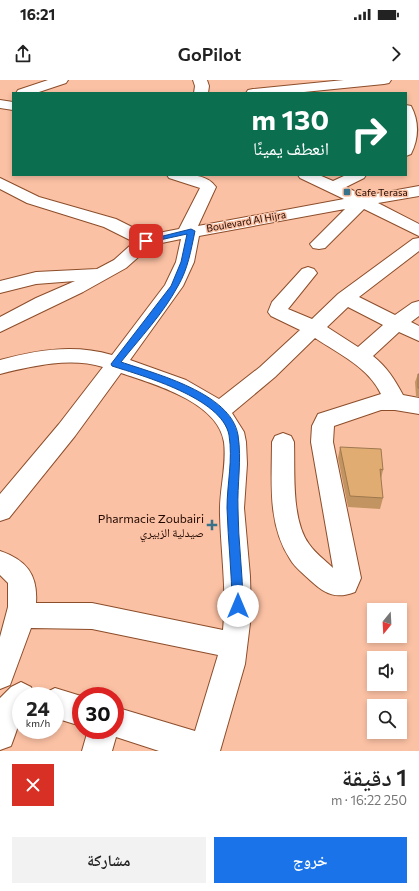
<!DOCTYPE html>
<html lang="ar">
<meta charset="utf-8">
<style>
body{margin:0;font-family:Commissioner,"Noto Naskh Arabic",sans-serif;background:#f2f2f2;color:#222;direction:rtl;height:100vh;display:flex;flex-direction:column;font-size:15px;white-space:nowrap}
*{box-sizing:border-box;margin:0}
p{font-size:13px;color:#767676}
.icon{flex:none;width:22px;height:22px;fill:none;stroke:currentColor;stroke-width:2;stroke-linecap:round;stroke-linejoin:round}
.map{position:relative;height:671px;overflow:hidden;direction:ltr}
.panel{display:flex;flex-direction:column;background:#fff;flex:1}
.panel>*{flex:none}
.top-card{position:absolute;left:12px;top:12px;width:395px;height:84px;border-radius:0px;box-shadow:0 2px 6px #0003;direction:rtl;background:#0b6e4f;color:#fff;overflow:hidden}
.needle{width:26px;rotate:198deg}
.buttons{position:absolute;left:367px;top:523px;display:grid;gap:8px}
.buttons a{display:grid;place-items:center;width:40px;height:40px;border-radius:0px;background:#fff;box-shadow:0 2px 6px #0003;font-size:20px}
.speed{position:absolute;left:12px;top:607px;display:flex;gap:8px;font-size:20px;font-weight:700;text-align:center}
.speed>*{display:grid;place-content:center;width:52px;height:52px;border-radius:50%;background:#fff;box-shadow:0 2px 6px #0003;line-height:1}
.speed small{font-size:10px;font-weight:400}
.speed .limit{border:6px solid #d22;background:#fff;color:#111}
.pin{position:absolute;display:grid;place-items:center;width:34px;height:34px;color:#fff;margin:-17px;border-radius:8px;box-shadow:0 2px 6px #0006}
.me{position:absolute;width:44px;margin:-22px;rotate:0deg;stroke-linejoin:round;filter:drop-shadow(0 0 3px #0008)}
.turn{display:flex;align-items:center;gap:14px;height:84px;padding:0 12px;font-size:18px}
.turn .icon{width:52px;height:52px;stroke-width:2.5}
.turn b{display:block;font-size:28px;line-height:34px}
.round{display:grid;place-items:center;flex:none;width:42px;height:42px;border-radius:0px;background:#f2f2f2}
.summary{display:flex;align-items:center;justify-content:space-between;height:68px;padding:0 12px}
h1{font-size:24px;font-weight:600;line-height:30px}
.cta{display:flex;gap:8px;margin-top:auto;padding:8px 12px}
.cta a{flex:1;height:46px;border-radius:0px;background:#1a73e8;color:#fff;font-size:16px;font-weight:600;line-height:46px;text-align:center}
.cta a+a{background:#f2f2f2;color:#222}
.status{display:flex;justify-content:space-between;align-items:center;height:28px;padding:0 20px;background:#fff;direction:ltr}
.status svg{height:11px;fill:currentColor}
header{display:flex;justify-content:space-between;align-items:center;height:52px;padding:0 12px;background:#fff;font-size:18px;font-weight:600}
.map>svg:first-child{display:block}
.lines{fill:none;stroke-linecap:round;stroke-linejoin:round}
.minor-casing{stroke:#8c4d2a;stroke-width:2}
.minor{fill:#fff;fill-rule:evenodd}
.wall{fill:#c29461}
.building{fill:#e1ac71;stroke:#9e784f}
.route{fill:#1a73e8;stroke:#114b97}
.poi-dot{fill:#37728a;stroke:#fbc1a4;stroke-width:1.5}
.labels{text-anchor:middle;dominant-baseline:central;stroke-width:3;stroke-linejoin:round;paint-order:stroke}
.far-poi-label{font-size:10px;fill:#200800;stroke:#fbc1a4;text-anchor:start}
.far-street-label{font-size:10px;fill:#200800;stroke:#fbc1a4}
.poi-label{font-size:12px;fill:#200800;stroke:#fbc1a4;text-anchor:end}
</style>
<div class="status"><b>16:21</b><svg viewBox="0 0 49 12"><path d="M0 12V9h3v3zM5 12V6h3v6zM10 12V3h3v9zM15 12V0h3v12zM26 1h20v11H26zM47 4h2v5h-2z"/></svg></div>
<header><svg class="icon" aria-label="forward" viewBox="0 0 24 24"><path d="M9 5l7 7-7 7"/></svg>GoPilot<svg class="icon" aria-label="share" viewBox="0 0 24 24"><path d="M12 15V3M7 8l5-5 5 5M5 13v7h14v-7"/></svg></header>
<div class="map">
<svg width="419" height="671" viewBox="0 0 419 671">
<rect width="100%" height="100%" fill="#fbc1a4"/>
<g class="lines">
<defs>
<path id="minor" d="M48,0h20l-2,3 -30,10h-20l2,-3z
M193,0h14l2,6 -1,7h-14l1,-7z
M344,0h47l-2,3 -5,1 -90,9h-48l2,-3 5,-1z
M0,20l13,2v8l-13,-2z
M406,25l5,1c8,15 8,32 0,48l-5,2z
M167,95c16,0 39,-3 49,12l-18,39 146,-27 -44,-21 -2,-3h21l14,6 13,-6h20l-2,3 -18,9 18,9 55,-10v10l-41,7 41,21v12l-55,-27 -39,39 -6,1 -6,-1 -3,-4 35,-35 -146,27 -5,26 -11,24 -53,74 56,20 33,19 41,-32 40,-37 -29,-14 -3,-4 4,-10 30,-33 6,-2 6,2 3,4 -29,36 24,10 26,-25 75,-55 6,-1v13l-60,46 36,18 17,-12 7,-2v15l-8,6 8,4v15l-20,-9 -26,24c14,11 22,24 30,39l16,3v16l-24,-4h-14l-47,16 -1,16 28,136 -6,14c-18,7 -29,3 -44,-11 -7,-7 -16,-13 -21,-22 -23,-35 -18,-78 -18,-117l3,-6 8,-3 8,3 3,6c1,29 -3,78 15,102 6,9 16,16 24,24l-22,-126 1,-16 6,-12 63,-20c-13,-27 -42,-40 -66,-56l-40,39 -43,36 12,19 2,10 1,22 -3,44 6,68 1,39 -6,49 -25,87h-61l-43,-14 -4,14h-30l6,-21h27v-23l80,24 23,-76 -126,-26 -61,-1 -21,57 -10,4v-52l8,-30v-24l-8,-8v-24c26,9 38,23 36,52h56l131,27c4,-39 -2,-77 -3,-115 -1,-25 7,-49 4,-73 -6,-40 -70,-58 -103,-69l-46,63 -66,82 -9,3v-27l59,-70 44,-57c-33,-10 -71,-1 -103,7v-14c37,-10 74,-16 112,-5l53,-70 11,-23 5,-23 -29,6 -26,23 -43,24 -83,40v-15l36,-19 39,-17 -39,3 -36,9v-12l36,-9 61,-3 17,-9 20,-18 -30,-15 -77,-24 -27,-14v-11l39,19 77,22 32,16 31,-6 21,-41 -31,-10zM348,227l35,18 -25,22 -31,-20z
M21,602l10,5 4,9h-14c0,23 -2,29 -10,50l-11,4v-52l11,-11z
M55,608l26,8v30l-26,-8v-22h-12l2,-3z"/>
</defs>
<use href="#minor" class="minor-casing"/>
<use href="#minor" class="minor"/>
</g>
<path class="wall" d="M418,294h1v23l-3,-1 -1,-14z
M340,367l43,23 -2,9 2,19 -3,11 -32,-2 -10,-49z"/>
<path class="building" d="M418,294h1v14h-1z
M340,367l41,2 2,21 -3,-1 3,29 -33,-2z"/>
<path class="route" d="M191,149l4,2c-4,19 -7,38 -17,55 -15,28 -38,52 -57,76 35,12 110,31 117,73 4,25 -1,49 0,74 0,32 5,64 5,97l-1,4 -4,1 -4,-1 -2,-4c0,-33 -4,-65 -5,-98 0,-24 6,-48 2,-73 -7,-37 -86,-59 -117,-69l-1,-2 60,-78 10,-24 6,-28 -41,9 -3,-2z"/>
<g class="poi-dot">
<rect x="343" y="108" width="8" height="8" rx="2"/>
<path d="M210 439h4v4h4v4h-4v4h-4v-4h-4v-4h4z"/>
</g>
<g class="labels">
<g class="far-poi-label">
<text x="355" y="112">Cafe Terasa</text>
</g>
<g class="far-street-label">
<text transform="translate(246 141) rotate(-10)">Boulevard Al Hijra</text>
</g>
<g class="poi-label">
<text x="204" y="438">Pharmacie Zoubairi<tspan x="204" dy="14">صيدلية الزبيري</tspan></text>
</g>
</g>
</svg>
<div class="buttons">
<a><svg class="needle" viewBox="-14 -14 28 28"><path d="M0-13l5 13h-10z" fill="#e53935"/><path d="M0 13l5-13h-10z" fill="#767676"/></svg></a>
<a><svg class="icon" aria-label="sound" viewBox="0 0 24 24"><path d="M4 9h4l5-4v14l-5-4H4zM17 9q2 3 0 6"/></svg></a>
<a><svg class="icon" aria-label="search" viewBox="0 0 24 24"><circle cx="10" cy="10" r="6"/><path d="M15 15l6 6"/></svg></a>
</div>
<div class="speed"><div>24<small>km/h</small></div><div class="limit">30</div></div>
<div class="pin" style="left:146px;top:161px;background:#d93025"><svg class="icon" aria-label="arrive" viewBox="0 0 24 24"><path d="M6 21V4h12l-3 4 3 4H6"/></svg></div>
<svg class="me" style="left:238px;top:526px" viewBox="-20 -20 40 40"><circle r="19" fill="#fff"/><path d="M0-13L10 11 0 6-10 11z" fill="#1a73e8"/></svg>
<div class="top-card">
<div class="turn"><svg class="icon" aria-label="right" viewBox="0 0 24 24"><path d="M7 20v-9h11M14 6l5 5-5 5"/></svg><div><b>130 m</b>انعطف يمينًا</div></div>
</div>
</div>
<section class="panel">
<div class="summary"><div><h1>1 دقيقة</h1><p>250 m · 16:22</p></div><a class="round" style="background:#d93025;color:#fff"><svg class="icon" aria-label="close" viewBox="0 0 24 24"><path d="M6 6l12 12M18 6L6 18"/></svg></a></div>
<div class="cta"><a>خروج</a><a>مشاركة</a></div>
</section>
